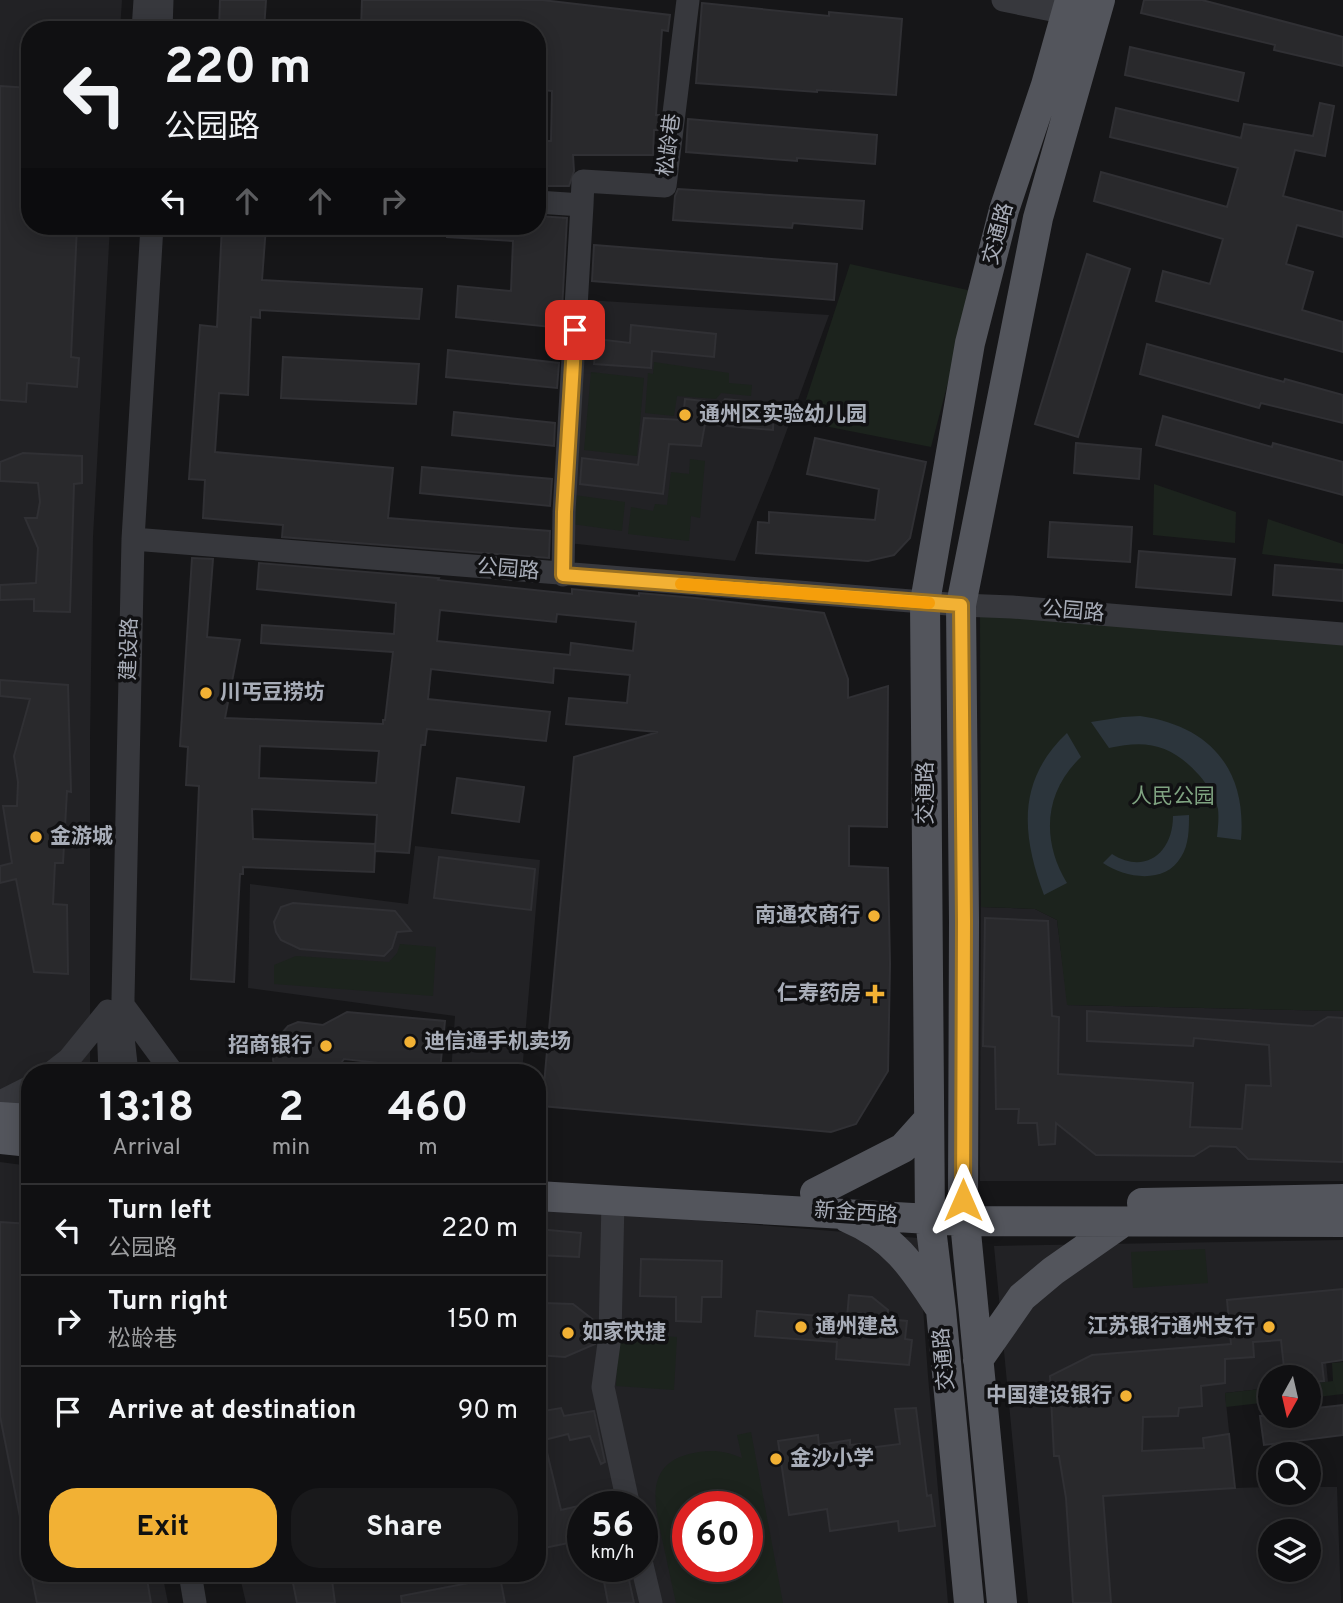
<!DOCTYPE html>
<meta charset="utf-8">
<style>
body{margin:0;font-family:Overpass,"Noto Sans SC",sans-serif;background:#19191b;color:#f1f3f6;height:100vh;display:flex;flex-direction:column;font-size:26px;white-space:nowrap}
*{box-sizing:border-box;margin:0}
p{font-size:23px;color:#9c9d9f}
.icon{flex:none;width:38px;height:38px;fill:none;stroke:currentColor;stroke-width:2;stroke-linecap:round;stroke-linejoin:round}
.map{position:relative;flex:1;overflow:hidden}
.panel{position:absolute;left:21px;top:1064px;width:525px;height:518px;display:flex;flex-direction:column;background:#101012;border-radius:28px;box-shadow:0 4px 18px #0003,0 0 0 2px #303032}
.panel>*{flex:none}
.guide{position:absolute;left:21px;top:21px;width:525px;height:214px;border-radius:28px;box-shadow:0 4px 18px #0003,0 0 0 2px #303032;background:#101012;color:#f1f3f6;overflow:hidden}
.needle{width:46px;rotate:188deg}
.fabs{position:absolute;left:1258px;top:1365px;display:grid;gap:14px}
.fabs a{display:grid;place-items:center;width:63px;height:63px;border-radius:50%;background:#101012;box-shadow:0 4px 18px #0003,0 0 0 2px #303032;font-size:35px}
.speed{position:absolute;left:567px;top:1491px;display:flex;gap:14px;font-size:35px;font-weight:700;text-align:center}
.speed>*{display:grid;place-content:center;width:91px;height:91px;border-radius:50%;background:#101012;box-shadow:0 4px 18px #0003,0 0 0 2px #303032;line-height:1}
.speed small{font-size:18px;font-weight:400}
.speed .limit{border:10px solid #d22;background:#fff;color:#111}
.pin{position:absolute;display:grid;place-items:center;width:60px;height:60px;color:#fff;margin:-30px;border-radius:14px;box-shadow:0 4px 10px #0006}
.me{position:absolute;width:77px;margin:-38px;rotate:0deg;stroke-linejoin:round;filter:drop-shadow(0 0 5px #0008)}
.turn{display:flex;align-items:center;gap:24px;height:147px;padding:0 28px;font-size:32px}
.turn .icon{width:91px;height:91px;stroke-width:2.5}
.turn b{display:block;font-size:49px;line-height:60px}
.lanes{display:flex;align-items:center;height:66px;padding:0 28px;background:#0003;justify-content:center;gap:35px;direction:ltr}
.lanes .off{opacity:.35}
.eta{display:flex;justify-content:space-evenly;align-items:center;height:119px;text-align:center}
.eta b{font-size:42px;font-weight:700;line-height:49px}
.primary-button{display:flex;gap:14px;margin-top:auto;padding:14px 28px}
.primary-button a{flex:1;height:80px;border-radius:28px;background:#f2b134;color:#111;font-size:28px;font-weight:700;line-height:80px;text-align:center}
.primary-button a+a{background:#19191b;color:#f1f3f6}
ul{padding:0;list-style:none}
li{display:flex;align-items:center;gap:21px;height:91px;padding:0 28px;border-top:2px solid #303032}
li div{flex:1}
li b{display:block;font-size:26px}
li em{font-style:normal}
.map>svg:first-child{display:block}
.built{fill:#222225;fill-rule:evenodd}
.green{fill:#1c231d;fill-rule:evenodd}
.water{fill:#2c353c}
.building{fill:#29292c;stroke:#303034;stroke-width:2;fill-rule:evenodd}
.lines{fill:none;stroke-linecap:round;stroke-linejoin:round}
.minor{stroke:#37383d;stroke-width:23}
.major{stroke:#53555c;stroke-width:30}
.route-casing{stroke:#9d7322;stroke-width:18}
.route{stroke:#f2b134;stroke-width:12}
.slow{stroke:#f59e0b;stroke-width:12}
.poi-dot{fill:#f2b134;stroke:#111113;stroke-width:2.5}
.labels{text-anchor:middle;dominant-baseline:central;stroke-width:7;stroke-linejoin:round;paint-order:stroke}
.street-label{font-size:21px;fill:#a8adb8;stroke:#111113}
.poi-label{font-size:21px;font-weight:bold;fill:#a8adb8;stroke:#111113;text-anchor:start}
.park-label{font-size:21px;fill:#7fa381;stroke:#111113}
</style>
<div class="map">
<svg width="1343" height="1603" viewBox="0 0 1343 1603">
<rect width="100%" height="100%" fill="#161618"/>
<path class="built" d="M0,0h122l-2,30h-90v196h80l-17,311 -3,202v334h-60v24l-30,-3z
M586,300l243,15 -56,153 -38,93 -167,-18z
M415,846l125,14 -18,213h-71l4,-57 -207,-28 2,-104 158,20z
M981,907l54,2 22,11 11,85 275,6v170h-363z
M0,1162l30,4v407h132l6,30h-168z
M537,1207l381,31 10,138 20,227h-702l-7,-30h298zM583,1507h59v59h-59zM688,1507h59v59h-59z
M1343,1240v79l-21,2 6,61 -19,2v-7h-39v11l-45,5 10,95 35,-1v6h39v-6h28l4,116h-313l-34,-357zM1270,1531h39v39h-39z"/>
<path class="green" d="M850,264l122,27 -41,156 -132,-26z
M654,362l75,11v10l23,2 -1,11 -30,-3 -5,6 -39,-3 -3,20 -29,-3 3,-40 5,1z
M591,372l53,6 -7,78 -53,-6z
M690,459l15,2 -5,57 -9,-2 -2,25 -61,-7 3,-27 22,4 2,-7 12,1 4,-33 18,2z
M1154,484l82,28 -1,31 -82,-8z
M574,495l51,7 -3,29 -50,-7z
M1268,519l75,25v20l-81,-10z
M980,615l363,24v372l-276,-6 -10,-85 -22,-11 -54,-2z
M400,944l36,3 -3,49 -159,-12v-19l22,-9 93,6 8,-9z
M1205,1249l3,34 -75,5 -2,-36z
M619,1333l58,4 -3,53 -58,-4z
M1343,1362v32l-34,4v-14l24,-3 -1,-18z
M1270,1388v14l-44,5 -1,-14z
M751,1432l32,171h-107c-5,-21 -9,-43 -14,-64 -7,-35 -18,-73 27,-85 20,-5 35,-4 53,4l-5,-23zM688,1507h59v59h-59z"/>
<path class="water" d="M1140,716c70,10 107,53 101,124l-24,-3c1,-9 2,-19 1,-28 -3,-12 -11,-25 -19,-34 -27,-30 -51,-36 -90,-27l-18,-26 32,-5z
M1067,733l14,24c-37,35 -40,83 -14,126l-23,12c-22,-59 -28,-114 23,-162z
M1189,815c0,13 0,30 -8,42 -16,28 -56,21 -78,6l9,-9c33,21 61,-1 61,-38z"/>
<path class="building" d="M220,0h46l-2,30h-45z
M362,0h180l128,15 -2,16 -6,-1 -6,85h3v3l-1,12h-4l-1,25h-80l1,16 -5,15h-32l2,-45h12l1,-50 -15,-2v-59h-176z
M1144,0h58l141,37v29l-69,-16 1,-5 -134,-32z
M702,3l127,13v-4l73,7 -6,76 -79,-5v2l-121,-9z
M1130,47l114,26 -6,28 -113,-26z
M0,86l30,2v138h47l-6,131 8,1 -2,29 -50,-4 -1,19 -26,-2z
M1320,103l14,3 -9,50 -30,-6 -12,46 60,16v25l-46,-12 -11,39 27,8 -11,38 41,12v30l-187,-51 7,-30 47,13 13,-45 -129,-38 7,-29 126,35 11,-39 -128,-31 6,-29 125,30 3,-14 69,12z
M688,119l189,16 -2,29 -78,-6v3l-111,-9z
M678,189l186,12 -2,28 -69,-6 -1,5 -119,-8 2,-24z
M537,216l30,2 -6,110 -105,-11 2,-31 53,5 2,-50 -66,-4v-11h90z
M222,226h44l-4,54 160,9 -3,30 -159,-9v8l-9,-1 -3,78 -29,-2 -4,59 178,16 -5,50 162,13 -1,27 -267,-21 1,-12 -80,-7 2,-38 -16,-1 11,-154 17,2z
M594,245l243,19 -3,36 -242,-19z
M1087,254l43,15 -52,168 -43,-13z
M631,325l85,9 -2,23 -62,-6 -1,17 -57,-4 3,-25 33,4z
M1147,344l137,38 1,-3 58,16v28l-82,-20 -2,5 -119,-34z
M448,350l111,13 -2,25 -111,-11z
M283,357l136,7 -3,40 -135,-6z
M685,399l37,4 3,-4 49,5 -1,26 -68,-6 -4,22 -32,-2 -6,50 -83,-10 2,-26 56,7 6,-47 39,2z
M454,412l101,11 -1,23 -102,-11z
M1163,416l109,31 1,-4 70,19v33l-187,-50z
M815,438l111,24 -16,76 -16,17 -26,6 -112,-8 2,-31 11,1v-11l106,8 4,-31 -72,-15z
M1076,443l65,6 -2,30 -65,-6z
M23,453l59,3v27l-8,1 -4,128 -36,-1v-12l-34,1v-15l36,-2 2,-35 -13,-30h12l3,-16 -2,-19 -38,-2v-19z
M422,467l130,12 -2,27 -130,-13z
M1050,522l82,5 -2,35 -82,-5z
M1139,551l96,8 -4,36 -95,-8z
M192,558l21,1 -6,78 33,3 -15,78 158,6v-4h2l8,-68 -132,-9 1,-18 132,9 2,-31 -139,-14 2,-26 180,15 -1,2 134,14v-5l67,7v-3l57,5 128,15 24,66v19l40,-12 -1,141 -38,-1v40l39,2 2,96 -2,107 -32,53 -25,8 -289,-26 32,-349 84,-25 -92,-8 3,-26 58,5 3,-28 -76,-7 -1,15 -122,-14 -3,30 122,13 -4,29 -119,-12 -2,16h-4l-12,108 -34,-2 -1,21 -131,-5v7h-3l-6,108 -43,-3 8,-193 -13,-1 2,-38 -8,-1zM440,610l116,12 1,-8 79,8 -3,29 -62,-8 -1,12 -133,-14zM260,746l119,5 -3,32 -117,-5zM252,809l125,6 -2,36v-7l-122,-5z
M1275,565l68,5v31l-70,-6z
M0,680l68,5 3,107 -4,-1 -4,72h-8l-2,41 14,1 1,69 -34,-2 -18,-93 -16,4v-17l12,-3 -9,-57h14l1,-24 -4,-26 16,-57 -30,-3z
M457,778l67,9 -5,35 -67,-9z
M439,857l96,12 -4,41 -97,-12z
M293,903l102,8 16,20 -14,1 -5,16 -8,8 -84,-7 -19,-9 -5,-8 -2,-10 7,-15z
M985,918l63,3 4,95 7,1 -1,57 135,9 -3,44 52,2 4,-44 25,1 -2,-41 -75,-7 -1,8 -106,-5v-30l226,15 15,-9 15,1v144l-95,-3 -12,-12 -26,-1 -16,10 -98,-1 -40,-32 -1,21 -16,1 -2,-22h-19l1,-14h-23l-1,-62 -12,-1z
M347,1012l98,9 -5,49 -96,-11 -10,14h-58l-3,-13 2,-19 13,-15 10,-4 25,3z
M0,1222l30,2v307l-7,1 -23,-116z
M537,1229l44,4 -2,24 -42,-2z
M641,1259l81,2 -1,36h-19l-1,25 -25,-1v-24l-36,-1z
M1343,1289v71l-21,3 2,18 -15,1v-5h-24l-4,-37 -28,2 1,15 -29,2v24l-24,3 1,20 -23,2 -1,8 -35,1 -1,34 62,-3 -1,-10 26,-4 6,54 -132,8 8,107h-38l-7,-105 -7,-42h-5l-4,-80 42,-21 139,-11 -4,-44z
M849,1295l23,2 16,13 -1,9 20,2 -2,18 7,1 -3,25 -73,-6 1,-17 -82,-6 2,-25 90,7z
M543,1303l30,1 23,18 -1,22 -30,13 -28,-2v-48z
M1343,1405v30l-79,10 -4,-29h49v-7z
M561,1408l3,8 30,-5 11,51 -4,2 -11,-28 -20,4 -2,-6 -24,6 17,70 22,-5v35l-44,9 -2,-8v-129z
M916,1408l11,88 4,-1 4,31 -36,5 -1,-10 -68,10 -3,-22 -38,6 -11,-74 40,-6 1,10 31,-5v5l10,-1v5l40,-5 -5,-35z
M626,1566l8,37h-26l-6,-32z
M31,1573h115l5,30h-114z
M291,1573h32l2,9 7,-2 3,23h-38z
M500,1577l5,26h-103l-1,-7z"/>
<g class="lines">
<path class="minor" d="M1003,0l64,13
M143,30l2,-30
M161,30l1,-30
M537,202l45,3 -18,307 -1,63
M582,205l1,-24 82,5 23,-186
M133,539l828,66 51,2 331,27
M123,1005l50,68
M108,1023l2,50
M51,1073l18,-14 39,-48
M127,1073l-4,-36v-39l10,-459 19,-313
M0,1102l30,-15
M613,1201l-3,135 -7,51 26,120
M642,1565l9,38
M190,1573l5,30"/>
<path class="major" d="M0,1117l30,2
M0,1139l30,3
M815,1193l88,-45 26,-29
M537,1196l427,25 379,1
M1142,1203l201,-4
M848,1218c45,19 64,47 90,87
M978,1360l44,-63 31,-26 70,-49
M969,1603l-28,-293 -11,-90 -5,-618 45,-259 34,-133 42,-125 24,-85
M1002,1603l-39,-402 1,-280 -3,-316 77,-387 62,-218"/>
</g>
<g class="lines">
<defs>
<path id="route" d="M575,330l-11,182 -1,63 398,30 3,316 -1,279"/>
</defs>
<use href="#route" class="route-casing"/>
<use href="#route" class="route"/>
<path class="slow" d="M681,584l248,19"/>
</g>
<g class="poi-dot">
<circle cx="685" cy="415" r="7"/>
<circle cx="206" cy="693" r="7"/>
<circle cx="36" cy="837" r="7"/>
<circle cx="874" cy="916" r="7"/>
<path d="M871.5 983.5h7v7h7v7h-7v7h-7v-7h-7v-7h7z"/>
<circle cx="410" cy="1042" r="7"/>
<circle cx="326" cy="1046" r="7"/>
<circle cx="801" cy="1327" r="7"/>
<circle cx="1269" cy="1327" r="7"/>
<circle cx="568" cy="1333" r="7"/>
<circle cx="1126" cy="1396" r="7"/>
<circle cx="776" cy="1459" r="7"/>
</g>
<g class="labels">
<g class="street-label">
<text transform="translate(670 145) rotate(-83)">松龄巷</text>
<text transform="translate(999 234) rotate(-75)">交通路</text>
<text transform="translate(508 570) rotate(5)">公园路</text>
<text transform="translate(1073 612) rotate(5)">公园路</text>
<text transform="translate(130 649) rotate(-88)">建设路</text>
<text transform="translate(926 793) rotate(-90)">交通路</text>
<text transform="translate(856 1214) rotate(4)">新金西路</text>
<text transform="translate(945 1359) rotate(-95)">交通路</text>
</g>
<g class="poi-label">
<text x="699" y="415">通州区实验幼儿园</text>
<text x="220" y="693">川丐豆捞坊</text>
<text x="50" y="837">金游城</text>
<text x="860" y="916" text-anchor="end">南通农商行</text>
<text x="861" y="994" text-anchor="end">仁寿药房</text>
<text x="424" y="1042">迪信通手机卖场</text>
<text x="312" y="1046" text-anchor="end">招商银行</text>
<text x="815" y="1327">通州建总</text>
<text x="1255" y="1327" text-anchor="end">江苏银行通州支行</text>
<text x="582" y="1333">如家快捷</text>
<text x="1112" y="1396" text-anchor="end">中国建设银行</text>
<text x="790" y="1459">金沙小学</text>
</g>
<g class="park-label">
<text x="1173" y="797">人民公园</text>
</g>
</g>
</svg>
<div class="fabs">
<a><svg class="needle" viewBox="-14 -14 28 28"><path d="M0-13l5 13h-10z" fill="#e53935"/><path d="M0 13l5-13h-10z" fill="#9c9d9f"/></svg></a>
<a><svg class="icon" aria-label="search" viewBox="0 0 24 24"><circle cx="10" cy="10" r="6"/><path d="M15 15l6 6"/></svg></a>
<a><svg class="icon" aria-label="layers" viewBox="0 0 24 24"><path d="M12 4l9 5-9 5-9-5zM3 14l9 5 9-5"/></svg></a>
</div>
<div class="speed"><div>56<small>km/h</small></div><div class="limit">60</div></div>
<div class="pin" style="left:575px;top:330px;background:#d93025"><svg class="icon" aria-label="arrive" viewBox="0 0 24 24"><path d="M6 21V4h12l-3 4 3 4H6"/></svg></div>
<svg class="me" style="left:963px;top:1200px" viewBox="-20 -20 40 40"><path d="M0-17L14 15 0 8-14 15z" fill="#f2b134" stroke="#fff" stroke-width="4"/></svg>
<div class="guide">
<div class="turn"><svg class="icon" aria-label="left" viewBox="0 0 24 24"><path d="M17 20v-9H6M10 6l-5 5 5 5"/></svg><div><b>220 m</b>公园路</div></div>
<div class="lanes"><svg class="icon" aria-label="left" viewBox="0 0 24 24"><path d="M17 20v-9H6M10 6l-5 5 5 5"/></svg><svg class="icon off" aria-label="ahead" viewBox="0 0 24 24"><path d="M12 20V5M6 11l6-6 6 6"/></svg><svg class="icon off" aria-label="ahead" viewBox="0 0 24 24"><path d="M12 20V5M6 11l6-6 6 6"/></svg><svg class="icon off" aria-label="right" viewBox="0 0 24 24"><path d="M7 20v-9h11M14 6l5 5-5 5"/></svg></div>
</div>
<section class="panel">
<div class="eta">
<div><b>13:18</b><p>Arrival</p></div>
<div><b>2</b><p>min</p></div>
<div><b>460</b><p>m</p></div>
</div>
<ul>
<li><svg class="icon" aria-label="left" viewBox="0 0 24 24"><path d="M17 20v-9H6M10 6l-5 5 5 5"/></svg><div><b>Turn left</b><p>公园路</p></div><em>220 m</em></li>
<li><svg class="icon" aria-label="right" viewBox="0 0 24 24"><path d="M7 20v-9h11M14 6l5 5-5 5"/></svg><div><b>Turn right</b><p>松龄巷</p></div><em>150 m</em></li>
<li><svg class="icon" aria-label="arrive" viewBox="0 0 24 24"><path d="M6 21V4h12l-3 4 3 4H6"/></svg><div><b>Arrive at destination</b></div><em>90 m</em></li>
</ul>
<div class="primary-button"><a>Exit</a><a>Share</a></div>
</section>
</div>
